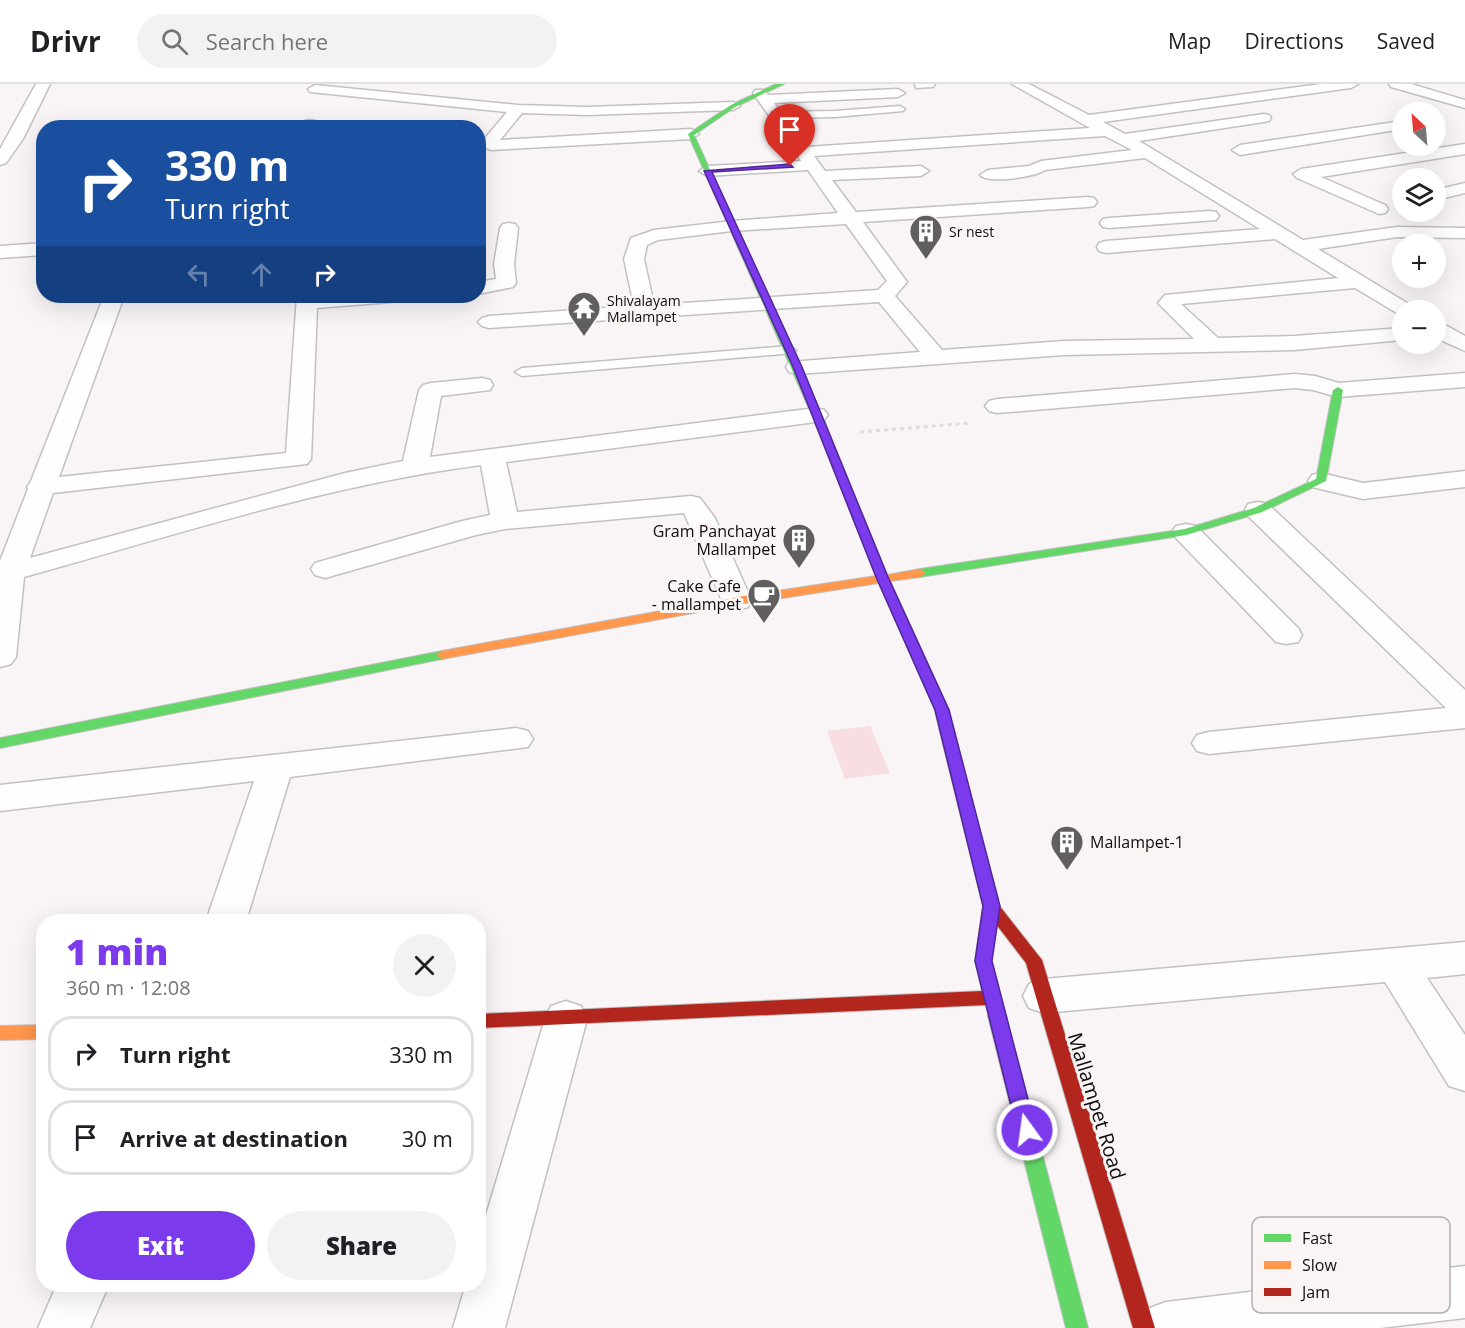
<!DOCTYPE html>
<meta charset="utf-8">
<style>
body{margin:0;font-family:"Open Sans",sans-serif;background:#f2f2f2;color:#202124;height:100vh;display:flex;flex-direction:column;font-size:22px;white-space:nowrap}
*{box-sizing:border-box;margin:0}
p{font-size:20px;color:#757577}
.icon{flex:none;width:33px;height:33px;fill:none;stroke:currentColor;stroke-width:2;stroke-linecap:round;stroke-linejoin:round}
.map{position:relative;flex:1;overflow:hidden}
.sheet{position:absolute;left:36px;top:830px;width:450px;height:378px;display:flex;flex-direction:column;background:#fff;border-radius:24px;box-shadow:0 6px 24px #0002}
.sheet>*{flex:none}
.guide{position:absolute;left:36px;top:36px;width:450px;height:183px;border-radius:24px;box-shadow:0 6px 24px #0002;background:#1a4fa0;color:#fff;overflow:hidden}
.needle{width:39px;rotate:334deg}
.controls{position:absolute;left:1392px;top:18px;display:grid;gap:12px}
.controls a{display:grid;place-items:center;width:54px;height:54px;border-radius:50%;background:#fff;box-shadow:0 6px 24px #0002;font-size:30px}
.pin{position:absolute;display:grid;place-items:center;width:51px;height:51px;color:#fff;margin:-62px -26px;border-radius:50% 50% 50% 0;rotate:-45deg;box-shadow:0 0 6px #0007}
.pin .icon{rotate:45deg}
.me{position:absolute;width:66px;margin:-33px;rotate:346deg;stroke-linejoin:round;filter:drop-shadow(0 0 4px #0008)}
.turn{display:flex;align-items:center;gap:21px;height:126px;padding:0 30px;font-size:27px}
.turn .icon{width:78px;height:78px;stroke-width:2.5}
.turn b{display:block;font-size:42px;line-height:51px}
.lanes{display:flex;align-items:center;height:57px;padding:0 30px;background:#0003;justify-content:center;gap:30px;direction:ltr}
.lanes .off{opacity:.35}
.round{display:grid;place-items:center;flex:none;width:63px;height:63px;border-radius:32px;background:#f2f2f2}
.headline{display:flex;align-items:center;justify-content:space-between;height:102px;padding:0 30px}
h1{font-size:36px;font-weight:800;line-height:45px;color:#7c3aed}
.cta{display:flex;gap:12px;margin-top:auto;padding:12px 30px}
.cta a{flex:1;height:69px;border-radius:36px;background:#7c3aed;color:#fff;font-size:24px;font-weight:800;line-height:69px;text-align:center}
.cta a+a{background:#f2f2f2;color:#202124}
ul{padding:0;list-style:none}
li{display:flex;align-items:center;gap:18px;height:75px;margin:0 12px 9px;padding:0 18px;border:3px solid #e0e0e0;border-radius:24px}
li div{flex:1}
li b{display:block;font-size:22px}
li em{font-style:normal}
header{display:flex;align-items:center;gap:36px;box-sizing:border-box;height:84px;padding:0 30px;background:#fff;border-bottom:2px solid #e0e0e0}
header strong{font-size:28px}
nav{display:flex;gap:33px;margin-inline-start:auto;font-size:21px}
.search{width:420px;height:54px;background:#f2f2f2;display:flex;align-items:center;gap:15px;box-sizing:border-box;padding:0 21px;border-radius:33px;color:#757577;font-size:22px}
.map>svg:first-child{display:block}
.green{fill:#f8dde2}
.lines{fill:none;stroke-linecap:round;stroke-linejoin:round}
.lane-casing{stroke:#c3c0c0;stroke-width:3}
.street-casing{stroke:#c3c0c0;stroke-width:3}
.fast-casing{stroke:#c3c0c0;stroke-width:2}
.slow-casing{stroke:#c3c0c0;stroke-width:2}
.jam-casing{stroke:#c3c0c0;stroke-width:2}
.path{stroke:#dedddd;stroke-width:3;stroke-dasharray:4 4;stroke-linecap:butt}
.lane{fill:#fefefe;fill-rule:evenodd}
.street{fill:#fefefe;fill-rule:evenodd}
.fast{fill:#63d668;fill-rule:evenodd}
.slow{fill:#ff974d;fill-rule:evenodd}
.jam{fill:#b3261e;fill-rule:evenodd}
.route{fill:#7c3aed;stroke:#51269a;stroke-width:1.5}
.labels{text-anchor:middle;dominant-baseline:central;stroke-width:6;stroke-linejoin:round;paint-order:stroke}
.far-poi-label{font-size:14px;fill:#0e0d0d;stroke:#faf4f5;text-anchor:start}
.poi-label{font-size:16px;fill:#0e0d0d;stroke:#faf4f5;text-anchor:end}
.near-street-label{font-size:20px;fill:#0e0d0d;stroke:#faf4f5}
.key{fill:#faf4f5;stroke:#b3afaf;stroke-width:1.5}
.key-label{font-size:16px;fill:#0e0d0d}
</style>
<header>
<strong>Drivr</strong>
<div class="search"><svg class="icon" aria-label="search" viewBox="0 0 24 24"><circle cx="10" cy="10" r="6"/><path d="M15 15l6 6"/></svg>Search here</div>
<nav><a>Map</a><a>Directions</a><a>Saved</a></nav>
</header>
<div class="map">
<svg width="1465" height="1244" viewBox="0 0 1465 1244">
<rect width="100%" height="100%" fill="#f9f5f6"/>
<path class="green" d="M870,642l20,47 -45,6 -18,-48z"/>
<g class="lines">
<defs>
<path id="lane" d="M900,22l5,3 -2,2 -68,6 -60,1 -5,-3 5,-3 60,-1z
M789,262l7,4 -2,3 -272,23 -7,-4 7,-4z"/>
<path id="street" d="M36,0h14l-27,55 -17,24 -6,2v-16z
M915,0h20l-2,3 -17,1z
M1012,0h17l60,31 232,-31h37l-7,4 -248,34 22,12 139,-20 5,1 2,3 -2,3 -5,1 -125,19 164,99 94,-13 68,1v10l-68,-1 -79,12 94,57 3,4h-13v6l-47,-28 -174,16 37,34 76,-2 108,-8v12l-108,10 -230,5 -267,19 -8,-2 -3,-5 3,-5 131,-10 -41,-50 -390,26 -7,-2 -4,-4 4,-4 7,-2 145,-10 -10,-47 7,-21 23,-8 78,-9 106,-8 -30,-43 -101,6 -8,-5 8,-5 94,-5 -48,-68 2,-3h10l3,5 130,-6 7,4 -7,4 -124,6 33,44 283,-19zM1105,52l27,14 -91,11 -12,5 -41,4 -8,5c8,9 55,2 65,-5l100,-12 115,71 -154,12 -7,2 -2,4 2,4 7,2 169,-14 63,39 -173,17 -7,8 36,36 -130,2 -122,9 -47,-54 12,-14 -44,-60 225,-15 6,-1 3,-4 -3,-4 -6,-1 -232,15 -24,-32 89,-4 8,-5 -8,-5 -96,5 -11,-15zM846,140l41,57 -9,9 -224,15 -10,-46 3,-14 11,-5 74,-9z
M1389,0h22l54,16v8l-74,-21z
M315,1l203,20 69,2 146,-5 7,4 -7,4 -146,5 -65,-2 -22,27 191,-11 8,5 -8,5 -200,11 -5,-2 -5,-5 26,-31 -197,-20 -2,-3z
M310,36l5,1 2,7h-14l2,-7z
M1402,37v8l-162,26 -8,-5 8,-5z
M1465,60v10l-144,23 64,28 3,4 -3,4 -6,1 -82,-36 -4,-4 8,-5z
M1465,99v10l-29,7v-10z
M1210,127l6,1 3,4 -3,4 -107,8 -6,-1 -3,-4 3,-4 6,-1z
M509,139l6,1 3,4 -4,36 2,19 -3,4 -35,7v-12l18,-3 -2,-15 6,-36 3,-4z
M44,159v12l-44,3v-12z
M104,212h20l-65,181 227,-24 11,-157h104l-3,4 -7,2 -74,6 -6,151 -4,5 -254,29 -23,65 315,-85 58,-12 16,-71 4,-5 8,-2 51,-5 8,2 3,5 -3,5 -49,6 -11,61 386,-49 8,2 4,5 -4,5 -8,2 -310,40 11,50 174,-16 9,2 15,20 37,83 -4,6 -11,3 -11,-3 -4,-6 -38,-88 -179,16 -29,6 -151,43 -10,-3 -4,-6 4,-6 147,-42 28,-6 -9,-50c-155,20 -306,70 -457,112l-8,80 -5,7 -11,3v-106l28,-72 -1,-2 4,-6z
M1436,241l11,1 18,10v15l-29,-13z
M1465,289v14l-127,10 -25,-7 -18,-2 -298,25 -8,-2 -4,-5 4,-5 8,-2 298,-25 20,2 24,7z
M1465,387v16l-102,12 -51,-12 -4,-6 4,-6 9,-2 42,10z
M1258,418l10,2 197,186v38l-256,26 -12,-3 -5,-8 5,-8 12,-3 237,-24 -198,-192 -3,-6 3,-6z
M1186,440l10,2 102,102 4,7 -4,7 -11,2 -11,-2 -100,-104 -4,-6 4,-6z
M516,644l12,3 5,8 -5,8 -238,30 -44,144h-40l48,-140 -254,30v-26z
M1465,858v32l-38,4 38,57v56l-16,-5 -64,-104 -341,31 -15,-5 -6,-12 6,-12 15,-5z
M566,917l15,5 6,13 -82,309h-52l13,-44h12v-42l67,-223 6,-13z
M1465,1182v52l-85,10h-240l7,-19 19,-7z
M57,1200h52l-19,44h-52z"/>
<path id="fast" d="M776,0h8l-49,23 -41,28 127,278 -5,3 -5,-3 -123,-279 43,-29z
M1338,303l5,3 -17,91 -64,31 -76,23 -266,42 -6,-4 6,-4 265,-40 69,-21 62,-29 17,-89z
M442,567l6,4 -1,3 -447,90v-10z
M997,925l6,2 3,5 82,312h-22l-78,-312 3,-5z"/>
<path id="slow" d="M816,326l5,3 66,162 33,-6 6,4 -6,4 -30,4 59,129 5,22 -2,3 -5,2 -7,-5 -5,-22 -56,-127 -142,22 -295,54 -6,-4 6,-4 295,-54 139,-21 -65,-163z
M44,941v14l-44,1v-14z"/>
<path id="jam" d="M947,643l7,5 44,172 44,56 113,368h-22l-107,-365 -30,-39 -5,37 15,55 -3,5 -6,2 -6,-2 -5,-16 -508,23v-14l504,-23 -7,-30 8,-55 -43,-174z"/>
</defs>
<use href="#lane" class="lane-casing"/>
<use href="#street" class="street-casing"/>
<use href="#fast" class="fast-casing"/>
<use href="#slow" class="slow-casing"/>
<use href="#jam" class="jam-casing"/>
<path class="path" d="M860,348l110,-9"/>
<use href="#lane" class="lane"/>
<use href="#street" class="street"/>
<use href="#fast" class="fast"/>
<use href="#slow" class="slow"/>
<use href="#jam" class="jam"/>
</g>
<path class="route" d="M790,80l3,3 -81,5 90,195 86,210 61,133 51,196 -8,55 44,169 -3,6 -6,2 -7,-2 -3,-6 -42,-169 8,-55 -48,-196 -59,-133 -83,-210 -89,-196z"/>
<defs>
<symbol id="building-pin" viewBox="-11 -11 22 30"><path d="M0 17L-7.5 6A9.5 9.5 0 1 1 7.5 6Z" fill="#605e5f" stroke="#faf4f5"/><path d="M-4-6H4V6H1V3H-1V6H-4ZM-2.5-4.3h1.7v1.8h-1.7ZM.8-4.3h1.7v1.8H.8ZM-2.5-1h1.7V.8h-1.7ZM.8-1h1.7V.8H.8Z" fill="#fff"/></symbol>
<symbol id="temple-pin" viewBox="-11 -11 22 30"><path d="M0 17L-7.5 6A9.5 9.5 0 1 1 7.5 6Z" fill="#605e5f" stroke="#faf4f5"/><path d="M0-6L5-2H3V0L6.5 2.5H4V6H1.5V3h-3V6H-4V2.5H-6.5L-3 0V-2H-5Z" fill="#fff"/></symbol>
<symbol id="cafe-pin" viewBox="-11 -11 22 30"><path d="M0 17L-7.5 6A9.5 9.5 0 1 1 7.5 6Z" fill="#605e5f" stroke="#faf4f5"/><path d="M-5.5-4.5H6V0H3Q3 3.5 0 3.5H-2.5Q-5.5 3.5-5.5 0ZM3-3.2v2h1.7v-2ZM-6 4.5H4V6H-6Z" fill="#fff"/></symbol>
</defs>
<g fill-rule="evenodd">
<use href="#building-pin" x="907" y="128" width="38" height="52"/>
<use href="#temple-pin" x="565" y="205" width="38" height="52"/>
<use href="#building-pin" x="780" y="437" width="38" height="52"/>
<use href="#cafe-pin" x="745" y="492" width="38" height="52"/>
<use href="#building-pin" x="1048" y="739" width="38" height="52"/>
</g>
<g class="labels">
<g class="far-poi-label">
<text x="949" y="147">Sr nest</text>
<text x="607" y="216">Shivalayam<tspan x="607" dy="16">Mallampet</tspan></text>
</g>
<g class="poi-label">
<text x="776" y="447">Gram Panchayat<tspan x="776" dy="18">Mallampet</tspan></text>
<text x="741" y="502">Cake Cafe<tspan x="741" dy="18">- mallampet</tspan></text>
<text x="1090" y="758" text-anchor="start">Mallampet-1</text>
</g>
<g class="near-street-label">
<text transform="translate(1097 1022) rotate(73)">Mallampet Road</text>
</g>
</g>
<rect x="1252" y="1133" width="198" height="96" rx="9" class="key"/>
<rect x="1264" y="1150" width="27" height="8" fill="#63d668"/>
<rect x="1264" y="1177" width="27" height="8" fill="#ff974d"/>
<rect x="1264" y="1204" width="27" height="8" fill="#b3261e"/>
<g class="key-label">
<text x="1302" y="1160">Fast</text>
<text x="1302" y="1187">Slow</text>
<text x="1302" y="1214">Jam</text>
</g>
</svg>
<div class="controls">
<a><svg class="needle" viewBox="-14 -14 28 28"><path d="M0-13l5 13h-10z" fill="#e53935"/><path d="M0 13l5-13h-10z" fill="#757577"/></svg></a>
<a><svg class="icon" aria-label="layers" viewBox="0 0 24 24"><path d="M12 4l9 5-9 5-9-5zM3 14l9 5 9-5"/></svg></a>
<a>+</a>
<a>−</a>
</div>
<div class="pin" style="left:790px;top:82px;background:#d93025"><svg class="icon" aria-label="arrive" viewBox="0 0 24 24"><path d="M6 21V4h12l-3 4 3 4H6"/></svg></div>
<svg class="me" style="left:1027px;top:1046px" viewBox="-20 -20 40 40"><circle r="17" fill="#7c3aed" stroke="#fff" stroke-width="3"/><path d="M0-11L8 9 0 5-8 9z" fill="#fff"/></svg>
<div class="guide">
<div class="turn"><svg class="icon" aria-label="right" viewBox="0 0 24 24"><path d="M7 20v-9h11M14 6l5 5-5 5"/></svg><div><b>330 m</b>Turn right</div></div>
<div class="lanes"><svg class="icon off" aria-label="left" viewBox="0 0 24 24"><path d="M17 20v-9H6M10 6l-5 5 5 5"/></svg><svg class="icon off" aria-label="ahead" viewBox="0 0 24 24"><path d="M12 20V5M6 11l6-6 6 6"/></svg><svg class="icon" aria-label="right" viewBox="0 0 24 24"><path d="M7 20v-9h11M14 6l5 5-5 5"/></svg></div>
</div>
<section class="sheet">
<div class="headline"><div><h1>1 min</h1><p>360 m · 12:08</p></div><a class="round"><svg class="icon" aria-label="close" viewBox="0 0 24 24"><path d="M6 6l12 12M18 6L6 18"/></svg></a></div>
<ul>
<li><svg class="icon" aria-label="right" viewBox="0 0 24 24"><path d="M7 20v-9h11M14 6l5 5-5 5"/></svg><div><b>Turn right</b></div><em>330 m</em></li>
<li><svg class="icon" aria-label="arrive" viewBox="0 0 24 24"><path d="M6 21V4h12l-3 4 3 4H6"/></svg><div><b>Arrive at destination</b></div><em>30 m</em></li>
</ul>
<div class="cta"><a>Exit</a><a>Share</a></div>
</section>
</div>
